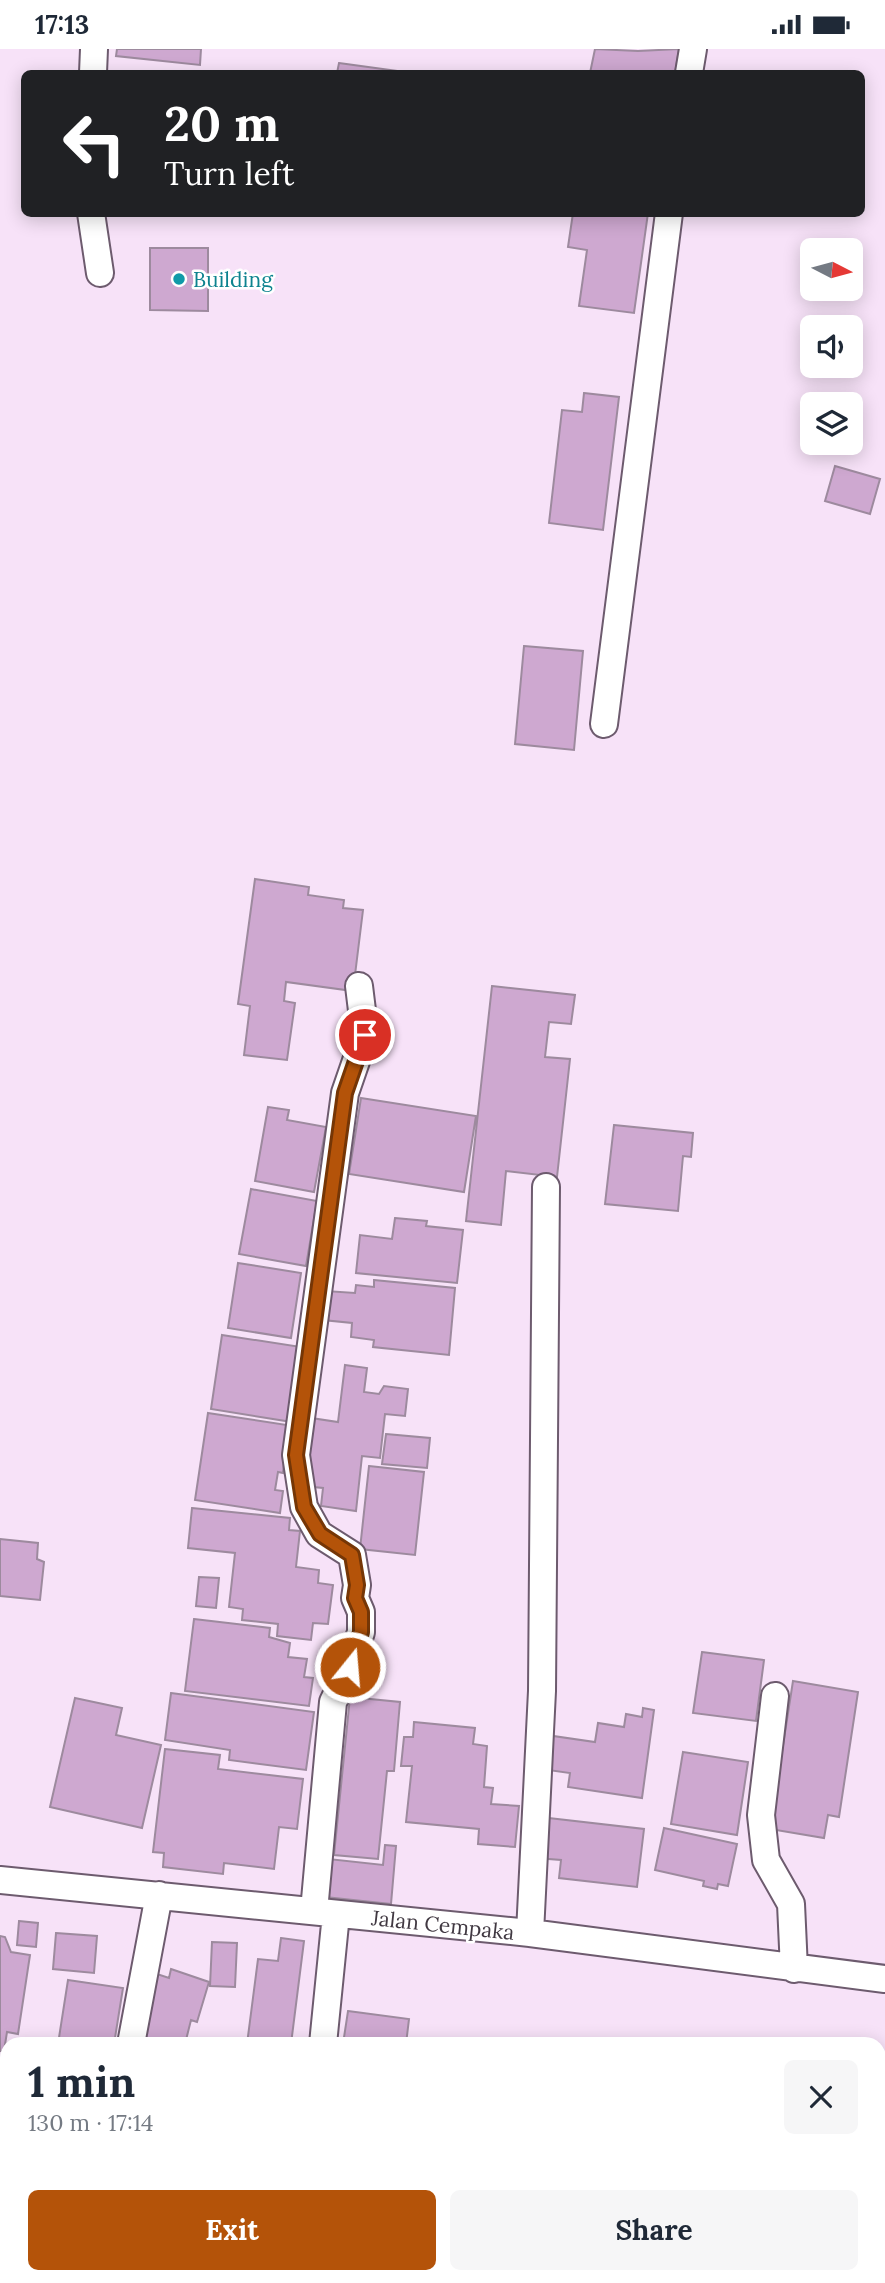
<!DOCTYPE html>
<meta charset="utf-8">
<style>
body{margin:0;font-family:Lora,serif;background:#f6f6f7;color:#1f2937;height:100vh;display:flex;flex-direction:column;font-size:26px;white-space:nowrap}
*{box-sizing:border-box;margin:0}
p{font-size:23px;color:#747a83}
.icon{flex:none;width:38px;height:38px;fill:none;stroke:currentColor;stroke-width:2;stroke-linecap:round;stroke-linejoin:round}
.map{position:relative;flex:1;overflow:hidden}
.details{position:absolute;left:0px;top:1988px;width:886px;height:247px;display:flex;flex-direction:column;background:#fff;border-radius:21px 21px 0 0;box-shadow:0 4px 18px #0003}
.details>*{flex:none}
.guide{position:absolute;left:21px;top:21px;width:844px;height:147px;border-radius:10px;box-shadow:0 4px 18px #0003;background:#202124;color:#fff;overflow:hidden}
.needle{width:46px;rotate:96deg}
.buttons{position:absolute;left:800px;top:189px;display:grid;gap:14px}
.buttons a{display:grid;place-items:center;width:63px;height:63px;border-radius:10px;background:#fff;box-shadow:0 4px 18px #0003;font-size:35px}
.pin{position:absolute;display:grid;place-items:center;width:60px;height:60px;color:#fff;margin:-30px;border:4px solid #fff;border-radius:50%;box-shadow:0 2px 7px #0007}
.me{position:absolute;width:77px;margin:-38px;rotate:17deg;stroke-linejoin:round;filter:drop-shadow(0 0 5px #0008)}
.turn{display:flex;align-items:center;gap:24px;height:147px;padding:0 28px;font-size:32px}
.turn .icon{width:91px;height:91px;stroke-width:2.5}
.turn b{display:block;font-size:49px;line-height:60px}
.round{display:grid;place-items:center;flex:none;width:74px;height:74px;border-radius:10px;background:#f6f6f7}
.overview{display:flex;align-items:center;justify-content:space-between;height:119px;padding:0 28px}
h1{font-size:42px;font-weight:700;line-height:52px}
.button{display:flex;gap:14px;margin-top:auto;padding:14px 28px}
.button a{flex:1;height:80px;border-radius:10px;background:#b45309;color:#fff;font-size:28px;font-weight:700;line-height:80px;text-align:center}
.button a+a{background:#f6f6f7;color:#1f2937}
.status{display:flex;justify-content:space-between;align-items:center;height:49px;padding:0 35px;background:#fff;direction:ltr}
.status svg{height:19px;fill:currentColor}
.map>svg:first-child{display:block}
.building{fill:#cea8d0;stroke:#9d8a9e;stroke-width:2}
.lines{fill:none;stroke-linecap:round;stroke-linejoin:round}
.minor-casing{stroke:#6d5b6e;stroke-width:30}
.minor{stroke:#fff;stroke-width:26}
.route-casing{stroke:#753606;stroke-width:18}
.route{stroke:#b45309;stroke-width:12}
.culture-dot{fill:#0f9aa8;stroke:#fff;stroke-width:2.5}
.labels{text-anchor:middle;dominant-baseline:central;stroke-width:5;stroke-linejoin:round;paint-order:stroke}
.culture-label{font-size:21px;fill:#0d838f;stroke:#fff;text-anchor:start}
.street-label{font-size:21px;fill:#413942;stroke:#fff}
</style>
<div class="status"><b>17:13</b><svg viewBox="0 0 49 12"><path d="M0 12V9h3v3zM5 12V6h3v6zM10 12V3h3v9zM15 12V0h3v12zM26 1h20v11H26zM47 4h2v5h-2z"/></svg></div>
<div class="map">
<svg width="885" height="2234" viewBox="0 0 885 2234">
<rect width="100%" height="100%" fill="#f7e2f8"/>
<path class="building" d="M117,0h84l-1,16 -84,-9z
M595,0l43,2 41,-2 -4,24h-85z
M339,14l73,10h-75z
M573,164h75l-14,100 -55,-7 8,-56 -19,-3z
M150,199h58v63l-58,-1z
M584,344l35,4 -16,133 -54,-7 13,-113 20,2z
M835,417l45,13 -10,35 -45,-13z
M524,597l59,5 -9,99 -59,-6z
M255,830l54,8 -1,8 36,5 -1,8 20,2 -10,81 -67,-9 -2,19 11,2 -8,57 -43,-5 6,-49 -12,-2z
M492,937l83,9 -4,29 -22,-2 -4,35 25,2 -13,118 -51,-6 -5,54 -35,-4z
M361,1049l115,18 -12,76 -115,-18z
M268,1058l21,3 -2,10 39,7 -12,65 -59,-11z
M614,1076l79,8 -2,24 -8,-1 -5,55 -73,-7z
M251,1140l66,12 -11,65 -67,-12z
M395,1169l32,3 -1,5 37,4 -6,53 -101,-10 4,-38 32,4z
M238,1214l63,10 -10,65 -63,-10z
M374,1231l81,8 -6,67 -76,-8 1,-7 -23,-3 1,-14 -29,-3 3,-29 29,2 1,-8 18,2z
M222,1286l79,12 -9,75 -81,-13z
M345,1316l22,3 -3,24 15,2 5,-8 24,3 -3,27 -20,-2 -5,44 -18,-2 -6,55 -35,-5 2,-18 -20,-2 8,-68 27,4z
M208,1364l79,12 -4,48 -5,-1 -3,18 8,1 -3,22 -85,-13z
M386,1385l44,4 -3,30 -45,-4z
M369,1417l55,6 -9,83 -55,-6z
M192,1459l98,10 -1,12 11,1 -4,36 23,3 -1,13 15,2 -5,39 -15,-1 -2,17 -34,-4 1,-12 -36,-4 1,-11 -14,-2 6,-54 -47,-5z
M0,1490l38,4 -1,16 7,3 -4,38 -40,-4z
M199,1528l20,1 -3,30 -20,-2z
M194,1570l76,9 -1,9 21,6 -2,14 19,2 -3,18 9,1 -4,28 -124,-15z
M702,1603l62,8 -8,61 -63,-8z
M793,1632l65,11 -19,125 -11,-2 -4,23 -54,-9z
M171,1644l143,19 -8,58 -77,-10 1,-10 -65,-10z
M350,1648l50,5 -6,69h-7l-9,88 -44,-4z
M75,1649l47,10 -6,27 45,10 -19,83 -92,-21z
M643,1659l11,2 -12,88 -74,-11 2,-14 -22,-3 5,-34 42,6 3,-19 26,4 2,-13 16,3z
M414,1673l61,6 -2,16 14,2 -3,41 9,1 -2,16 28,2 -4,41 -37,-3 1,-15 -73,-7 6,-56h-11l3,-29h9z
M165,1700l55,6 -2,14 85,10 -6,50 -18,-2 -5,42 -50,-6 -1,11 -60,-7 1,-14 -11,-1z
M683,1703l65,10 -11,73 -66,-11z
M540,1768l104,12 -7,58 -78,-9 2,-18 -25,-2z
M664,1779l73,16 -9,42 -10,-2 -1,5 -14,-3 1,-5 -49,-11z
M385,1796l11,1 -5,58 -66,-7 4,-38 54,6z
M19,1872l19,2 -2,24 -19,-2z
M56,1884l41,3 -3,37 -41,-4z
M0,1887l5,1 6,15 19,3 -12,79 -11,-2 -3,19h-4z
M281,1889l23,3 -13,103h-44l11,-85 20,2z
M212,1893l25,1 -2,44 -25,-1z
M171,1920l38,13 -12,40 -6,-2 -6,24h-15l-30,-8 17,-62 12,4z
M68,1931l55,8 -9,56h-56z
M348,1962l61,8 -3,25h-63z
M273,2228h67l-1,6h-30z"/>
<g class="lines">
<defs>
<path id="minor" d="M93,24l1,-24
M689,24l4,-24
M91,164l9,60
M604,675l65,-511
M775,1647l-14,119 5,45 25,44 3,65
M0,1831l530,53 355,46
M314,1862l19,-209 17,-35 11,-35v-20l-6,-14 2,-13 -5,-30 -33,-21 -15,-27 -8,-52 49,-362 20,-58 -6,-49
M530,1884l12,-242 4,-504
M131,1995l28,-149
M323,1995l13,-130
M115,2234v-6
M251,2234l1,-6"/>
</defs>
<use href="#minor" class="minor-casing"/>
<use href="#minor" class="minor"/>
</g>
<g class="lines">
<defs>
<path id="route" d="M350,1618l11,-35v-20l-6,-14 2,-13 -5,-30 -32,-21 -16,-27 -8,-52 49,-362 20,-58"/>
</defs>
<use href="#route" class="route-casing"/>
<use href="#route" class="route"/>
</g>
<circle class="culture-dot" cx="179" cy="230" r="7"/>
<g class="labels">
<g class="culture-label">
<text x="193" y="230">Building</text>
</g>
<g class="street-label">
<text transform="translate(443 1876) rotate(6)">Jalan Cempaka</text>
</g>
</g>
</svg>
<div class="buttons">
<a><svg class="needle" viewBox="-14 -14 28 28"><path d="M0-13l5 13h-10z" fill="#e53935"/><path d="M0 13l5-13h-10z" fill="#747a83"/></svg></a>
<a><svg class="icon" aria-label="sound" viewBox="0 0 24 24"><path d="M4 9h4l5-4v14l-5-4H4zM17 9q2 3 0 6"/></svg></a>
<a><svg class="icon" aria-label="layers" viewBox="0 0 24 24"><path d="M12 4l9 5-9 5-9-5zM3 14l9 5 9-5"/></svg></a>
</div>
<div class="pin" style="left:365px;top:986px;background:#d93025"><svg class="icon" aria-label="arrive" viewBox="0 0 24 24"><path d="M6 21V4h12l-3 4 3 4H6"/></svg></div>
<svg class="me" style="left:350px;top:1618px" viewBox="-20 -20 40 40"><circle r="17" fill="#b45309" stroke="#fff" stroke-width="3"/><path d="M0-11L8 9 0 5-8 9z" fill="#fff"/></svg>
<div class="guide">
<div class="turn"><svg class="icon" aria-label="left" viewBox="0 0 24 24"><path d="M17 20v-9H6M10 6l-5 5 5 5"/></svg><div><b>20 m</b>Turn left</div></div>
</div>
<section class="details">
<div class="overview"><div><h1>1 min</h1><p>130 m · 17:14</p></div><a class="round"><svg class="icon" aria-label="close" viewBox="0 0 24 24"><path d="M6 6l12 12M18 6L6 18"/></svg></a></div>
<div class="button"><a>Exit</a><a>Share</a></div>
</section>
</div>
